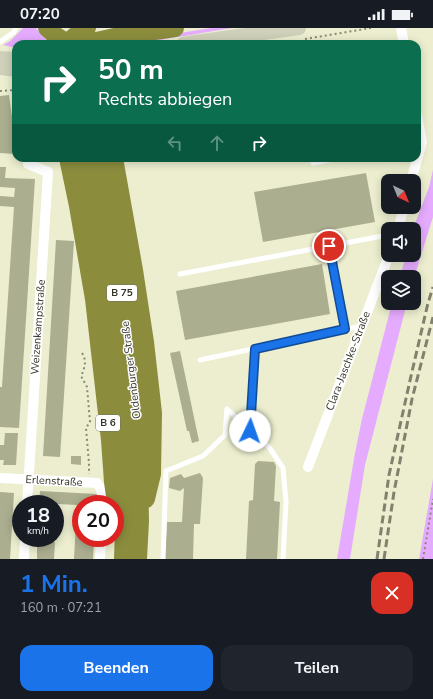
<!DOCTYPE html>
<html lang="de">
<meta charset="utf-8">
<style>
body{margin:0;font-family:"Nunito Sans",sans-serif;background:#20242c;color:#f1f3f6;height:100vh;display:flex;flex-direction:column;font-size:15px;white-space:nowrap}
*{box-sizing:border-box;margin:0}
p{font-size:13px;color:#9ea1a6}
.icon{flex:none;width:22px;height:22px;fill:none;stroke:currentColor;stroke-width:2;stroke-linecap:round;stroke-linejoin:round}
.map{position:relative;height:531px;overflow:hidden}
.drawer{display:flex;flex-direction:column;background:#171b24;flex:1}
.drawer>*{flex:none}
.hud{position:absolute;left:12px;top:12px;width:409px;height:122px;border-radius:12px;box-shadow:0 2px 10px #0003;background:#0b6e4f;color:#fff;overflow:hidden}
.needle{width:26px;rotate:137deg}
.buttons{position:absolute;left:381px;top:146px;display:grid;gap:8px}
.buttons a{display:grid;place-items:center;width:40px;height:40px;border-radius:8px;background:#171b24;box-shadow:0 2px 10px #0003;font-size:20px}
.speed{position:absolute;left:12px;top:467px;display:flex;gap:8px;font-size:20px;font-weight:700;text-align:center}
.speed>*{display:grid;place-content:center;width:52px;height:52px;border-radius:50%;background:#171b24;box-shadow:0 2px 10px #0003;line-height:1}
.speed small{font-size:10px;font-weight:400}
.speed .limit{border:6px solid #d22;background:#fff;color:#111}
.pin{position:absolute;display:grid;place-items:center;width:34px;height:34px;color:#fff;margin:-17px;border:2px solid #fff;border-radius:50%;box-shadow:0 1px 4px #0007}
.me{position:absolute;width:44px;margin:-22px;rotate:3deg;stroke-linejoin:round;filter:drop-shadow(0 0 3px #0008)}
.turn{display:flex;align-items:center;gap:14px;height:84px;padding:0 20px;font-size:18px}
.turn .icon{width:52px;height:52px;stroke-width:2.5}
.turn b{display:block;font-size:28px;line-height:34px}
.lanes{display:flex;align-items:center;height:38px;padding:0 20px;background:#0003;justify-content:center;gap:20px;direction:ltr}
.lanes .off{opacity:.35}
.round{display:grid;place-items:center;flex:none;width:42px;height:42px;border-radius:12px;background:#20242c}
.summary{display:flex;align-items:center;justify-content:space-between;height:68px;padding:0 20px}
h1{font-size:24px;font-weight:700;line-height:30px;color:#1a73e8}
.action{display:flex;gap:8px;margin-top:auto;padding:8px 20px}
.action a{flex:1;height:46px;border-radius:12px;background:#1a73e8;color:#fff;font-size:16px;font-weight:700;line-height:46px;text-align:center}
.action a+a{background:#20242c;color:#f1f3f6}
.status{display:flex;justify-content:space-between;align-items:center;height:28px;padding:0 20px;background:#171b24;direction:ltr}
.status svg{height:11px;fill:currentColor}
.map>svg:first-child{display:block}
.green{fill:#e5abfe}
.building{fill:#acae90}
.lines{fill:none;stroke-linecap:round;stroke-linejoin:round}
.path{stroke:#888974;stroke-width:2;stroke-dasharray:2 3;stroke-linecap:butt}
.lane{stroke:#fff;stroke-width:5}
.street{stroke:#fff;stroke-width:10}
.secondary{stroke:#cfd0b9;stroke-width:14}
.highway{stroke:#8b8d3d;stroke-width:18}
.rail{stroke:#81826e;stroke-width:3;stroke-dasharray:8 4;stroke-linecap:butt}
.route-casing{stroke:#114b97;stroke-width:10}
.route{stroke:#1a73e8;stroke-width:7}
.labels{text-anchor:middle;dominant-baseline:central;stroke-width:3;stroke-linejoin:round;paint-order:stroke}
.shield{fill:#fff;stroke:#717168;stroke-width:1}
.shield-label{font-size:10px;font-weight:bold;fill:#343428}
.street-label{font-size:11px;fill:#343428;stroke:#fff}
</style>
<div class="status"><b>07:20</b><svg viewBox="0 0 49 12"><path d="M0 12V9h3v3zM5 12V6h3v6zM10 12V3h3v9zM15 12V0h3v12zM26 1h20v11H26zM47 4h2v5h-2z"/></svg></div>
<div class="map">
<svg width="433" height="531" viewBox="0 0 433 531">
<rect width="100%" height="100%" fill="#eceecf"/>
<path class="green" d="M23,0h13l8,10 6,4v2h-34v4l-13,-3 7,-4z
M211,0h21l-84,14v-1l32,-8z
M433,142v47l-19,61 -14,-1 6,-22h8l-1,-26 16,-42z
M392,275h15l-42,162 -15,94h-13l18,-106 7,-34z
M433,451v80h-14z"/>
<path class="building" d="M9,67l3,22 4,-1v36h-1v2l-15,-1v-57z
M0,139h6l-1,11 30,1 -16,249 -19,-1v-40h2l12,-180 -14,-1v-10l14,1 1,-9 -15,-1z
M366,145l9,49 -112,20 -9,-50z
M56,212l18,1 -14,216 -17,-1z
M322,236l8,50 -145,26 -9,-49z
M180,323l19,90 -7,2 -3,-12h-2l-17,-78z
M5,405h13l-2,32h-13l1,-5h-4v-15h4z
M71,428h10v9l-10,-1z
M258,433l16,1 2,4 -2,35 6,1 -3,57h-31l3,-58 4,-1 2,-36z
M200,445l3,5 -3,46h-6l-1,35h-28l2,-37h15l2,-34 -4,3 -11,-3 1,-10 11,-4 3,4z
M40,463l57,3 -1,10h-15v34h13l-1,21h-19l3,-54 -38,-2z
M0,464l14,1 -4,66h-10z
M37,510h17v4h1l-1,17h-17z"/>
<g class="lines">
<path class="path" d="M305,11l66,-11
M0,63l16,-1
M82,325c5,8 3,14 -1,23l6,11 3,35 -4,6 3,35v11
M423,531l10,-60"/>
<path class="lane" d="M0,14l14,-10 2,-4
M313,135l26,-5
M329,218l16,83
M180,246l208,-39
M200,332l162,-34
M227,381l42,38 14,21 3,34 -3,57
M250,403l5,-82
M163,531l3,-88 37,-15 22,-21 2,-26"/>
<path class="street" d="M401,0l3,16
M411,153l11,-39 -5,-27
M398,201l6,-22
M308,439l81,-212
M0,450l97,5c6,7 5,13 5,21
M27,476l21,-332 -20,-8
M24,531l1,-21
M100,531l1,-21"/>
<path class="secondary" d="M183,16c39,-7 77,-10 116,-16
M0,30l16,1
M0,40l16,2"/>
<path class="highway" d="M47,0l8,7 12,8 16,1 36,-8 56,-8
M66,16l9,-8 12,-8
M68,130l10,48 16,93 16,141 3,42 2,14
M85,130l31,202 5,48 3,30 1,56 -2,65
M100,130l26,165 10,76 2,27 2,95 -2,38
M114,130l20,112 11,72 8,71 -1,61 -6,25"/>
<path class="rail" d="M377,531l12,-84 22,-99 17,-73 5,-16
M384,531l10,-67 18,-93 21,-82"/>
</g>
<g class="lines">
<defs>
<path id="route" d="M250,403l5,-82 90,-20 -16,-83"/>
</defs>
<use href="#route" class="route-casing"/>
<use href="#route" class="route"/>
</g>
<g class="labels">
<g class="shield">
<rect x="107" y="257" width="30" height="16" rx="3"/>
<rect x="96" y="387" width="24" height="16" rx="3"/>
</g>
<g class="shield-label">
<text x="122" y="265">B 75</text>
<text x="108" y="395">B 6</text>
</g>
<g class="street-label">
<text transform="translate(38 299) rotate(-86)">Weizenkampstraße</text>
<text transform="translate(348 333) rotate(-69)">Clara-Jaschke-Straße</text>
<text transform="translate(131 342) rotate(-97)">Oldenburger Straße</text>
<text transform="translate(54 453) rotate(3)">Erlenstraße</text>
</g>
</g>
</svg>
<div class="buttons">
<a><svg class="needle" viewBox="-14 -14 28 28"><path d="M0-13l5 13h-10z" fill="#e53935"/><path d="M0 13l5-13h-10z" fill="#9ea1a6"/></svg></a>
<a><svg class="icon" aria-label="sound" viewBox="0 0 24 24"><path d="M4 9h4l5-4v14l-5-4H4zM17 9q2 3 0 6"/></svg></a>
<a><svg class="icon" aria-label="layers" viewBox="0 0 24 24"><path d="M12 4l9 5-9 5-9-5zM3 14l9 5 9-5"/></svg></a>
</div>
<div class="speed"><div>18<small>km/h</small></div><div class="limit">20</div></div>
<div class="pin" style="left:329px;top:218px;background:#d93025"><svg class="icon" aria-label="arrive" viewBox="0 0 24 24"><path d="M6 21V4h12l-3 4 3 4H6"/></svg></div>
<svg class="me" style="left:250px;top:403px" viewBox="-20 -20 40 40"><circle r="19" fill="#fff"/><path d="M0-13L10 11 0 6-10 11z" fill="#1a73e8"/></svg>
<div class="hud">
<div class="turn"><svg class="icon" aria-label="right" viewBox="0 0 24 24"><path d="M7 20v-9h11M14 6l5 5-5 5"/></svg><div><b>50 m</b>Rechts abbiegen</div></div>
<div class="lanes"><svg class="icon off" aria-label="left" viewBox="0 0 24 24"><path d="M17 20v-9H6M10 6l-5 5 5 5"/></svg><svg class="icon off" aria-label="ahead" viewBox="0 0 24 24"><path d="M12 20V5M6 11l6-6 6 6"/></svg><svg class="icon" aria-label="right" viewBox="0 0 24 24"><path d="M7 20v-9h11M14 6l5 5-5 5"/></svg></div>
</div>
</div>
<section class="drawer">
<div class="summary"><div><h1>1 Min.</h1><p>160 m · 07:21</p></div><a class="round" style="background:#d93025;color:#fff"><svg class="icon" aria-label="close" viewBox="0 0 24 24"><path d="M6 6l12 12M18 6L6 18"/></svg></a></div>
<div class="action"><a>Beenden</a><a>Teilen</a></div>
</section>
